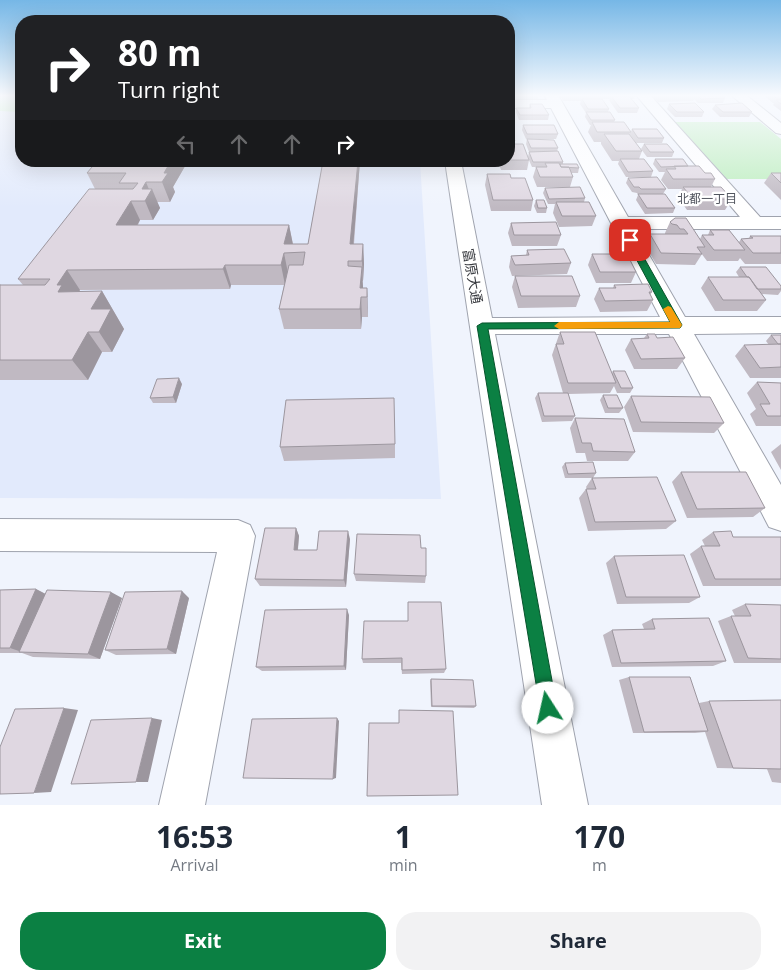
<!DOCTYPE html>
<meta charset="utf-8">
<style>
body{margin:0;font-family:"Open Sans","Noto Sans JP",sans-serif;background:#f2f2f3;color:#1f2937;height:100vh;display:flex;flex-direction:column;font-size:19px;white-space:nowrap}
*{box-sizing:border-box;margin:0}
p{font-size:16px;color:#747a83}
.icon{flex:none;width:28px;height:28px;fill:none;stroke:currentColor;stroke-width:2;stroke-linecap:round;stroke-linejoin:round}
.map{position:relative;height:805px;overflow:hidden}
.drawer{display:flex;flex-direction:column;background:#fff;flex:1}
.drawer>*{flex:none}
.hud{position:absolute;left:15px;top:15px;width:500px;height:152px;border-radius:20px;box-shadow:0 5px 20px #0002;background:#202124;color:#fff;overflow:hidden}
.pin{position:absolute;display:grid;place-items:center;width:42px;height:42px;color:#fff;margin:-21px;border-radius:10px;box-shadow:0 2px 8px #0006}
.me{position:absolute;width:55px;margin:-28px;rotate:350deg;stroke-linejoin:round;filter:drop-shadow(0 0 4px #0008)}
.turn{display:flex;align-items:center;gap:18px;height:105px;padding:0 20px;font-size:22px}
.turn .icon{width:65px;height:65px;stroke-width:2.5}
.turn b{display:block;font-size:35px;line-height:42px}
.lanes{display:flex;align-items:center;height:48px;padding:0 20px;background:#0003;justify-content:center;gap:25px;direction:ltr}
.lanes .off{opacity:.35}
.eta{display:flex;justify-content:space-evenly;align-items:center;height:85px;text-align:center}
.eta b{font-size:30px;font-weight:700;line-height:35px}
.button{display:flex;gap:10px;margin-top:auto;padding:10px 20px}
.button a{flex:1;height:58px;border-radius:20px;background:#0b8043;color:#fff;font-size:20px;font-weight:700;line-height:58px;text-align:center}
.button a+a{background:#f2f2f3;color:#1f2937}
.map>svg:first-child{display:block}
.built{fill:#e2eafc}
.green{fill:#bdeebe}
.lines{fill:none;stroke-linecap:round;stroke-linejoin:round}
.minor-casing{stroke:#9fa3ae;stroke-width:2}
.minor{fill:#fff;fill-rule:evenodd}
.wall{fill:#c0b9c2}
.shaded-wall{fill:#9c969e}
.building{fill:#dfd7e1;stroke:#9c969e}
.route{fill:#0b8043;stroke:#07532c}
.slow{fill:#f59e0b}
.labels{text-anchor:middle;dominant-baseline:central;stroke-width:4.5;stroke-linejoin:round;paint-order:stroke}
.far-neighbourhood-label{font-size:12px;fill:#52565f;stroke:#fff}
.street-label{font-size:14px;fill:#393b40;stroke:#fff}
</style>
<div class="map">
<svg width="781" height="805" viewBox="0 0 781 805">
<rect width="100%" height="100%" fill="#f0f4fd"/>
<path class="built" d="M0,95h21v66h399l21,338 -441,-1z"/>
<path class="green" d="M0,95h21v17l-21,-1z
M675,122h85l21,17v40h-54z"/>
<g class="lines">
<defs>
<path id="minor" d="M544,95h14l70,122h112l-104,-122h14l110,122h21v12h-147l51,88h96v16l-87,1 87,151v46l-12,-4 -100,-193h-174l93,471h-46l-97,-644h16l31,157 168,-1 -109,-209h-42v-8h38z
M731,95h15l35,28v11l-5,-1z
M0,519l238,1 12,5 5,11 -50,269h-46l58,-253 -217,-1z"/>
</defs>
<use href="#minor" class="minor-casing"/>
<use href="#minor" class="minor"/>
</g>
<path class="wall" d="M509,95h29v4h-29z
M560,95h75l-1,4h-3l8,9 -2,5h-19l-9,-13 1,-1h-12l11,10 -1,3 7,8 -1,2 17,10 1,-3 32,9 -2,5h-26l6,8 -3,8 14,12 -2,6h-25l-8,-13 1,-3h-7l-11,-17v-2h-7l-6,-10 3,-7h-1l-5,-8 1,-4 -6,-9 1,-3h-18z
M652,95h69l4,3 -2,5h-25l-4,-4 -1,2 -35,1z
M763,95h18v16l-8,-6 1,-2h-1z
M530,104l19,11 -1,5h-29l-3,-8v-4h13z
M669,104l35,8 -2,5h-27l-8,-8z
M715,105l37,7 -3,5h-29l-8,-8z
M509,119l5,7 -1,5h-2l4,10v3l13,13 1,-5 -3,-8 1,-5h-1l-4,-9 1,-5 35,9 -2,5h-28l30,9 -1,3 6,11v2l16,4 -1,5h-7l2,4 -3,10h-33l-4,-10 3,-10h-4l-4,-9 1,2 -2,10h-26l-3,-9h11z
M644,144l30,8 -2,5h-25l-6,-8z
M655,159l33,7 17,7 10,6 -4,8 21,12 -7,11h-38l-9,-13 4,-8h-14l-7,-9 4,-8h-6l-6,-8z
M97,161h91l-15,26 2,5 -5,10h-13l3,6 -7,12h-13l-2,5h151l4,19h15l15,-83h37l-6,83h9l1,20 -1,17h-1l1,7h4l1,29h-6l-1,12h-77l-5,-20 5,-24h-53l-1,4 -150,1 -1,1h23l22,38 -12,23h-10l-14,28h-88v-96l1,1h22l-5,-6 77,-90 -8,-16z
M771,173h10v27l-17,-17z
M487,174l24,4 22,22 -2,11h-40l-6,-26z
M628,178l38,11 -3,5 12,14 -2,5 -28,1 -9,-14 2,-5 -1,-2 -5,-1 -6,-9z
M545,188l40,10 -1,4 12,14 -4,10 -33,1 -6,-14 2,-9h-7l-5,-11z
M536,200l11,8 -1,5h-9l-3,-7z
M675,218l25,21 2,-4h6l2,-5 29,12 2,-3 8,-1 1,-2h31v28h-36l-5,-6 -2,3h-31l-6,-8 1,1 -7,11 -39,-1 -11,-19 5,-11h15v-1l5,-11z
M511,223l50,12 -4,11h-45l-4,-13z
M527,250l44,13 -4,11 -55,2 -3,-9 2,-11 15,-1z
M592,254l44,18 -5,11h-35l-8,-18z
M740,267l41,19v5l-3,4 -16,-1 4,6 -9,11h-42l-14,-23 7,-11h31l-3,-5z
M515,276l65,20 -4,11 -58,1 -6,-21z
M614,285l38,7 -2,3 3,5 -6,11 -47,1 -6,-13 5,-11h14z
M560,332l52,41 1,-2 20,17 -3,5h-13l-3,-7 -4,7 -42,1 7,22 -3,5 -30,1 -7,-24 3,-5h25l-11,-38z
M647,334l10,4 28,20 -8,11h-43l-9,-19 6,-11 13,-1z
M771,335h10v43h-31l-15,-22 9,-11h25l-3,-4z
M757,382l24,1v43h-25l-6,-12 6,-5 -9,-16z
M182,384l-6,19h-23l-3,-5z
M603,395l20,13 -4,5h-14l-5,-13z
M631,396l93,27 -10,10 -81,-1 -9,-25z
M575,418l60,34 -7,9h-41l-2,-8h-9l-6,-25z
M395,444v14l-111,3 -4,-14z
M781,444v26l-10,-18z
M565,463l31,10 -3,5 83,43 -10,8 -78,2 -9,-33 7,-9h1l-1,-2 6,-9h-27l-3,-11z
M681,472l84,36 -12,9 -66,1 -15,-36z
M296,528l3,8 -1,14h19l33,-11 -4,48 -86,-1 -5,-7z
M713,532l20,5h48v49h-78l-13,-32 11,-8h4l-3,-6z
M421,548l5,28 -1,7 -69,-2 -2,-7z
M614,556l86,41 -11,6 -72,1 -11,-41z
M36,589l10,5 76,4 -22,61 -67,-2 -11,-4h-22v-63z
M189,598l-13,56 -60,1 -11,-5z
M408,602l38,67 -2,4 -42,1 -1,-11h-38l-1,-4 46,-38z
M745,604l36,1v58h-47l-16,-42 13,-5h4l-3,-6z
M349,615l-3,55 -84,1 -6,-4z
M652,619l74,42 -13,5 -101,1 -9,-32 9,-5 32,-1 -2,-5z
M629,677l70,26 10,-2 72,-1v83l-9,-1 -5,-13 -50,-1 -12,-36 -10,1h-62l-14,-53z
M431,679l45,27 -2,2 -43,-1 -1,-26z"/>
<path class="shaded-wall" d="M171,161h17l-15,26 2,5 -5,10 -8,-20 2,-9z
M358,161h2l-8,100 -2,-17z
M146,182l4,10 2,-3 8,19 -7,12 -8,-19 -3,-12z
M131,201l9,19 -14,25 -10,-20z
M289,225l4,20 -9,-1z
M363,244l1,20 -1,17 -1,-20z
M284,253l4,20 -3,12 -4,-20z
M225,265l6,20 -1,4 -7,-20z
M362,267l1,20 -1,10 -2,-9z
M67,270l13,20 -7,12 -15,-10 -1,-7z
M367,288l1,20v9l-1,-20z
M102,291l22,38 -12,23 -13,-20 -8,-23z
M361,297l1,20 -1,12 -1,-20z
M88,332l14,20 -14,28 -16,-20z
M179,378l3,6 -6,19 -3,-6z
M296,528l3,8 -2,21 -3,-7z
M348,531l2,8 -4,48 -2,-7z
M36,589l13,7 -27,56 -12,-4z
M182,591l7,7 -13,56 -9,-5z
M111,592l11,6 -22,61 -12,-5z
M347,609l2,6 -3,55 -2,-4z
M64,708l14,2 -27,82 -17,1z
M152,718l10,2 -14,62h-12z
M337,718l2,3 -3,57 -3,1z"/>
<path class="building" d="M564,95h34l1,1h-34z
M697,95h24l4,3 -24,1z
M772,95h9v3h-5z
M611,96h18l10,12h-19z
M582,99h20l7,10h-21z
M776,100h5v4z
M695,103l9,9h-27l-8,-8z
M742,103l10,9h-29l-8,-7z
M530,104h12l7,11h-29l-4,-7h15z
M586,112h24l5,8h-24z
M509,119h2l3,7h-5z
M592,122h32l7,10h-34z
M523,125h31l4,9h-31z
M509,128h1l5,13h-6z
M632,129h25l7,9h-26z
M604,134h25l13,17h-26z
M527,139l27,1 4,8h-27z
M509,144h14l6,16h-20z
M644,144h23l7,8h-24z
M558,151l5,11h-30l-4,-10z
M620,159h24l9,12 -25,1z
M655,159h28l5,7 -27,1z
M97,161h74l-7,12h4l-6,9h-16l-4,7h10l-7,12h-14l-15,24h173l-5,19h24l15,-83h35l-8,83h13l-1,17h-14v5l14,1 -2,21h7v9h-6l-1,12h-81l10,-44h14l2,-13 -21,1 -3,12h-56l-2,4 -156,1 -10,15h5l-4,7 44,-1 -11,18h20l-12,23h-11l-16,28h-72v-75h45l5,-6h-32l71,-90h44l5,-6h-19l7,-10h-39z
M545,163h14l2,4h8l4,10h-33l-4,-10h11z
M560,164h17l2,4 -18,-1z
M674,166h25l6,7h6l4,6h-42l-7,-10h10z
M771,173h10v10z
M487,174h23l1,4h14l8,22h-40z
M657,177l9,12h-25l-2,-2h-5l-6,-9z
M580,187l5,11 -36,1 -4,-11z
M683,187h38l11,12h-39z
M638,194h27l10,14h-28z
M536,200h8l3,8h-9z
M556,202h33l7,14h-34z
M675,218h11l19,29h-8l5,7 -41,-1 -11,-19h38l-4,-5h-4l-3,-4 -5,-1 -2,-2z
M556,222l5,13h-47l-3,-12z
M710,230h19l16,20h-31l-12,-15h12z
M750,236h31v17h-28l-12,-14 12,-1z
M564,249l7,14 -56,2 -4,-9 18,-1 -2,-5z
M592,254h35l9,18h-36z
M740,267h26l15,19v3h-24l-8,-12h-2z
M515,276h57l8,20h-59z
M708,277h41l17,23h-43z
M648,284l4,8h-3l4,8 -48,1 -6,-13h17l-2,-3z
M560,332h35l21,51h-48l-12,-39h8z
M647,334h8l2,4 16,-1 12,21 -44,1 -10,-20 18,-1z
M771,335h10v9h-3z
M781,344v23l-21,1 -16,-23z
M613,371h12l8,17h-12z
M179,378l-6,19 -23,1 7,-19z
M757,382l24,1v33h-14l-7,-12h10z
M538,393h30l7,23h-31z
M603,395h14l6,13h-15z
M631,396l79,1 14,26 -83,-1z
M394,398l1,46 -115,3 6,-47z
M575,418l49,1 11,33 -42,-1 -2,-8h-9z
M593,462l3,11 -28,1 -3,-11z
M681,472h65l19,36 -68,1z
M657,477l19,44 -81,1 -9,-33h10l-4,-11z
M265,528h31l-2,22h23l2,-19h29l-4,49 -89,-1z
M731,531l2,6h48v42h-66l-14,-33h19l-7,-14z
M357,534l63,1 1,13h5v28l-72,-2z
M684,555l16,42h-74l-12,-41z
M36,589l-26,59h-10v-58z
M47,590l64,2 -23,62 -69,-2z
M182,591l-15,58 -62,1 20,-58z
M408,602h33l5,67 -44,1v-12l-40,1 2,-38h44z
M745,604l36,1v54l-33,-1 -17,-42h20z
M347,609l-3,57 -88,1 9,-57z
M709,618l17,43 -105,2 -9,-33 43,-1 -3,-10z
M629,677h61l18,54 -64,1z
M431,679l42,1 3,26h-44z
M781,700v69l-48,-1 -24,-67z
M64,708l-30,85 -34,1v-47l15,-38z
M399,710l54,1 5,84 -91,1 2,-73h30z
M152,718l-16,64 -65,2 20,-64z
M337,718l-4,61 -90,-1 9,-59z"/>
<linearGradient id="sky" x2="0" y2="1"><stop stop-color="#76b7e6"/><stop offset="0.46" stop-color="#f8fafe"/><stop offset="1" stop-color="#f8fafe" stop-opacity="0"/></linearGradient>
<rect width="781" height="208" fill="url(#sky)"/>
<path class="route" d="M627,238l7,2 48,85 -2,3 -192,1 69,379 -3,6 -6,2 -6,-2 -2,-6 -63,-382 5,-3 188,-1 -44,-82z"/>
<path class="slow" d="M668,306l3,1 11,18 -2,3 -121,1 -5,-3 5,-4h111l-7,-13z"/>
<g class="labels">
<g class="far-neighbourhood-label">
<text x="707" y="198">北都一丁目</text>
</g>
<g class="street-label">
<text transform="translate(473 276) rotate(80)">富原大通</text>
</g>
</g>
</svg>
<div class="pin" style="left:630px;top:240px;background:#d93025"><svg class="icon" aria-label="arrive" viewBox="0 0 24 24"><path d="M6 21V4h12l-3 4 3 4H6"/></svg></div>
<svg class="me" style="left:548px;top:708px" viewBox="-20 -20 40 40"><circle r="19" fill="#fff"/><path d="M0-13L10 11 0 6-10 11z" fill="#0b8043"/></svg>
<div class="hud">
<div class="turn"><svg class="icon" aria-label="right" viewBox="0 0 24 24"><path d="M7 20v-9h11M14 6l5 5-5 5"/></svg><div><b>80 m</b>Turn right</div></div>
<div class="lanes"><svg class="icon off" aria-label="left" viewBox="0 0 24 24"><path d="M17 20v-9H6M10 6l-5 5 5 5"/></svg><svg class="icon off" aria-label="ahead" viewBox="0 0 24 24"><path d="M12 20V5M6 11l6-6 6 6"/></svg><svg class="icon off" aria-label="ahead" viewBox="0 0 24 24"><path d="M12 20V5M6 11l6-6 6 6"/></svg><svg class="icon" aria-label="right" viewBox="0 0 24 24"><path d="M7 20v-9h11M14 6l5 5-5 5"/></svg></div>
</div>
</div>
<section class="drawer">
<div class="eta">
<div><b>16:53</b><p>Arrival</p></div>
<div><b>1</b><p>min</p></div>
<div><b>170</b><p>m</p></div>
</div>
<div class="button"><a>Exit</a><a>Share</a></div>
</section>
